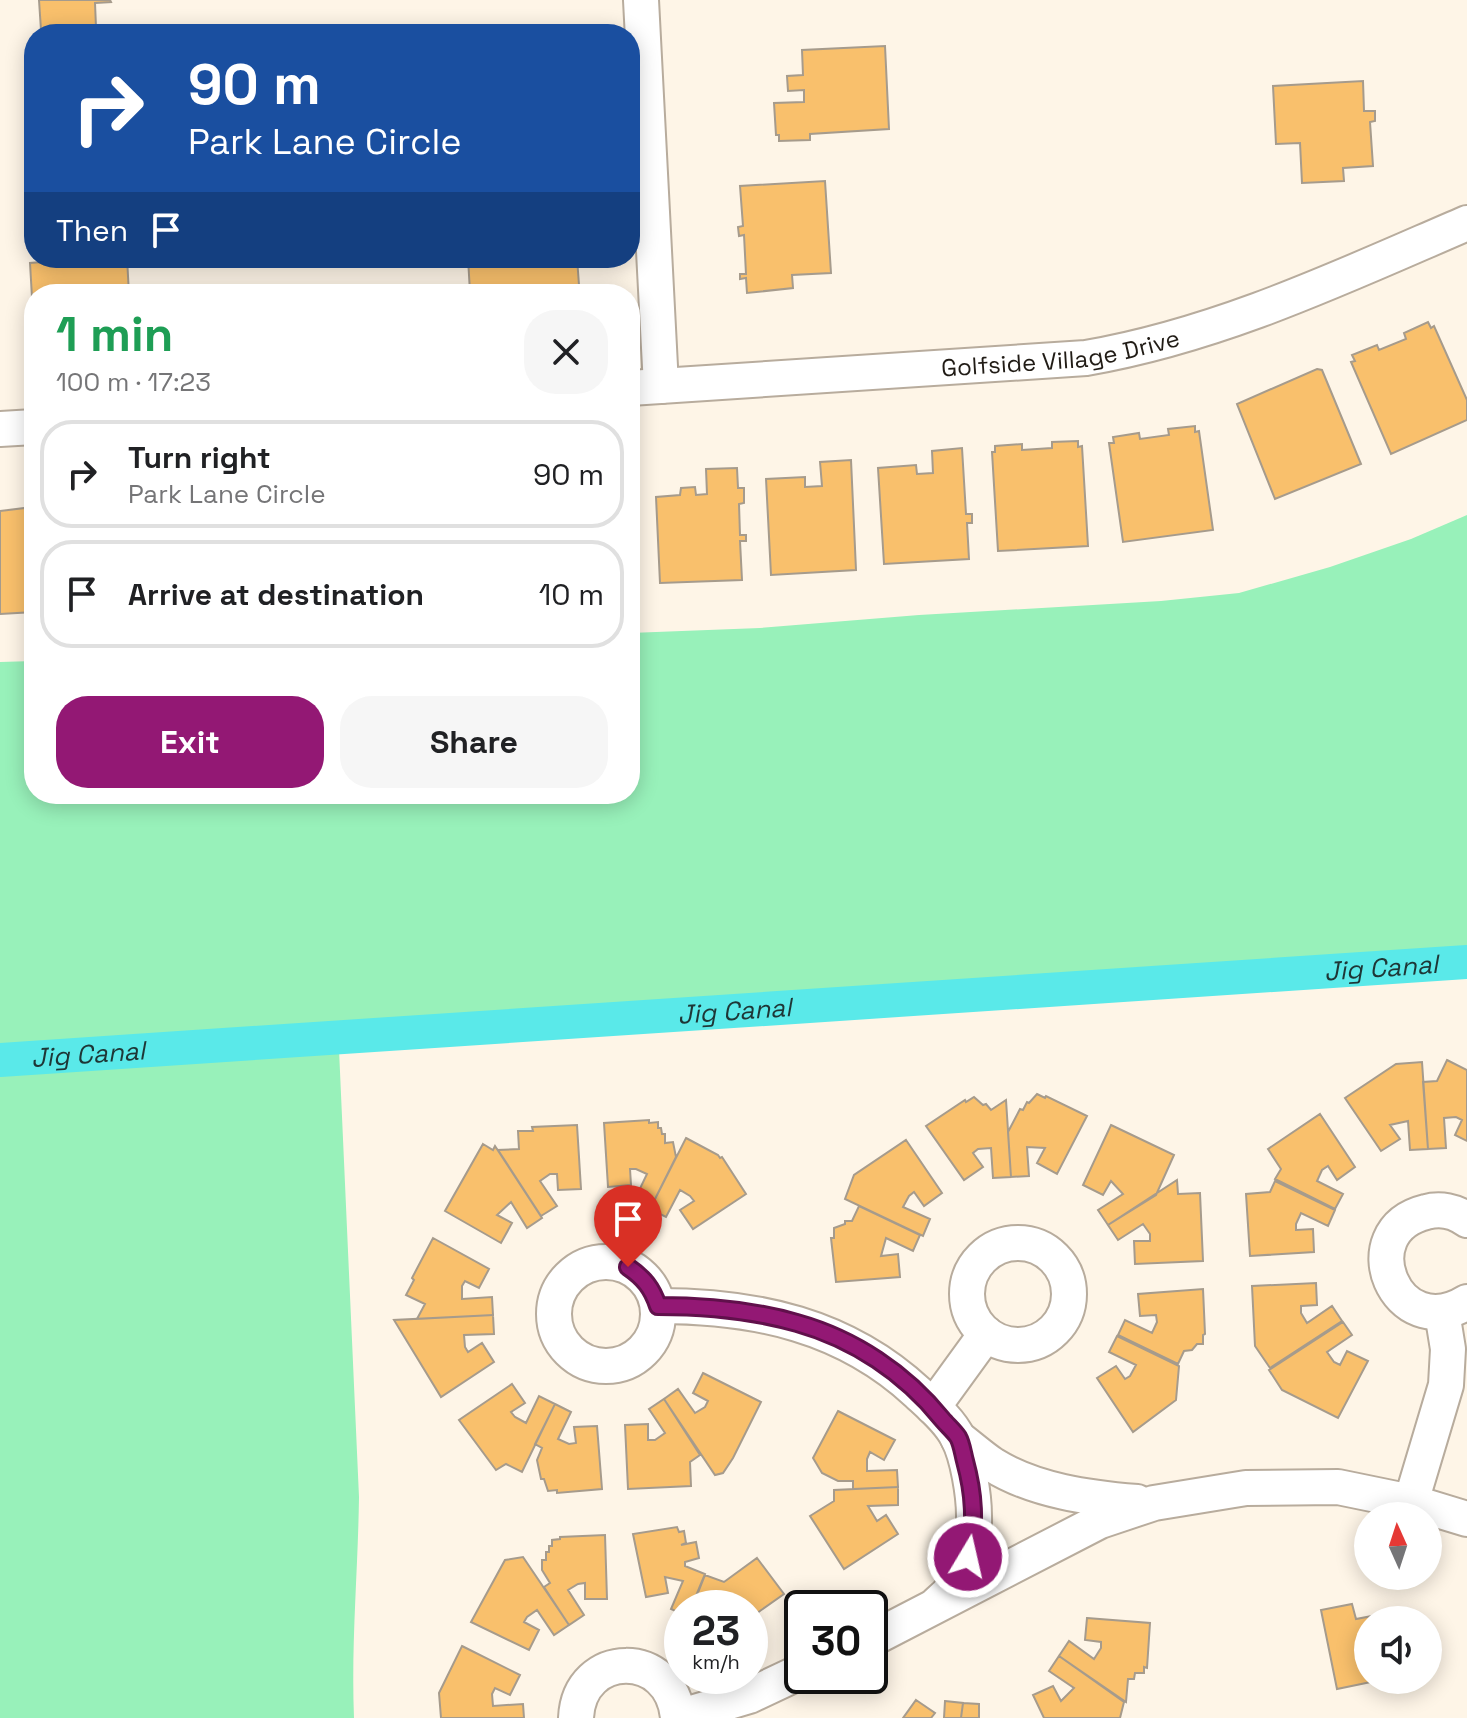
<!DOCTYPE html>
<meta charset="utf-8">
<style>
body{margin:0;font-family:"Space Grotesk",sans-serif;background:#f6f6f6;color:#202124;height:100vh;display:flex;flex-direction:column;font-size:30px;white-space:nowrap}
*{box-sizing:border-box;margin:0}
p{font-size:26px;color:#757577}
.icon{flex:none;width:44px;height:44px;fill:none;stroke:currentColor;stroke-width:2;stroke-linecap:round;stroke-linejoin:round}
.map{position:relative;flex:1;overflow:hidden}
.drawer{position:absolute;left:24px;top:284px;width:616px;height:520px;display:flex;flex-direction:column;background:#fff;border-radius:32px;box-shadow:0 4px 20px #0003}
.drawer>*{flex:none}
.top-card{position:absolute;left:24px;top:24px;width:616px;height:244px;border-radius:32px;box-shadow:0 4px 20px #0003;background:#1a4fa0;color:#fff;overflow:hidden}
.needle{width:52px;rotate:357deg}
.buttons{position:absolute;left:1354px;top:1502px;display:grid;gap:16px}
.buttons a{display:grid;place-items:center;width:88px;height:88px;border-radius:50%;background:#fff;box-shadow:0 4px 20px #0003;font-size:40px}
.speed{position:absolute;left:664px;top:1590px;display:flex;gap:16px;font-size:40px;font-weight:700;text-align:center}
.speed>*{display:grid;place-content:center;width:104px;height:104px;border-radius:50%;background:#fff;box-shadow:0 4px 20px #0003;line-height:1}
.speed small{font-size:20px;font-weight:400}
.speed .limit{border:4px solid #111;border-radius:12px;background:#fff;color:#111}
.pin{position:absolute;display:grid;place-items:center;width:68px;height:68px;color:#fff;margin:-82px -34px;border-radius:50% 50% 50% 0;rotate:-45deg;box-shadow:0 0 8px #0007}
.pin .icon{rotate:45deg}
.me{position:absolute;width:88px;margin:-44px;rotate:9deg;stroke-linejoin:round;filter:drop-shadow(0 0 6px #0008)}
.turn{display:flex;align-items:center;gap:28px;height:168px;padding:0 32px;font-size:36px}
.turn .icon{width:104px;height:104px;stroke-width:2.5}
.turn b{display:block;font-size:56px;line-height:68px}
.then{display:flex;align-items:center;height:76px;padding:0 32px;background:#0003;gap:16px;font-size:30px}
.round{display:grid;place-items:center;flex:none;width:84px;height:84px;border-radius:32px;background:#f6f6f6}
.headline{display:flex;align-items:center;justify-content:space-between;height:136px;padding:0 32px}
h1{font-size:48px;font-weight:700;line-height:60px;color:#1e9e55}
.button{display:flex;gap:16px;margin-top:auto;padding:16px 32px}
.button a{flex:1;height:92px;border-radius:32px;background:#931874;color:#fff;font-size:32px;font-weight:700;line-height:92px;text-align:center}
.button a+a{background:#f6f6f6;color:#202124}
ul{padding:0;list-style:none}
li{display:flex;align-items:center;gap:24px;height:108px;margin:0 16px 12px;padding:0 16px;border:4px solid #e0e0e0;border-radius:32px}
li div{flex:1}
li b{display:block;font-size:30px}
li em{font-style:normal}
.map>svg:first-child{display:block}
.green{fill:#98f1ba}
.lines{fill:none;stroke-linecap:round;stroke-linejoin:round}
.canal{stroke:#5ae9e9;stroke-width:34}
.building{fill:#f9c06c;stroke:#a69b8c;stroke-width:2}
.street-casing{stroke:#b8ac9d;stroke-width:38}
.street{stroke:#fff;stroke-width:34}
.route-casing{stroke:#60104b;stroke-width:20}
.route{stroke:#931874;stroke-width:14}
.labels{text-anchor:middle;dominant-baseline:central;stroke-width:6;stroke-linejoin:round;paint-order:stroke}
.street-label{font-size:24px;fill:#211c16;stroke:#fff}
.water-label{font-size:26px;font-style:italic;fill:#1e3636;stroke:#fff}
</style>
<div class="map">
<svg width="1467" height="1718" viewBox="0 0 1467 1718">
<rect width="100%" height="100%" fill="#fef5e7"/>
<path class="green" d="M1467,515v451l-1129,61 21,470c-1,74 -8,147 -5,221h-354v-1056l34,-1v133h596v-161l130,-5 159,-13 242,-14 78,-8 91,-26 81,-28z"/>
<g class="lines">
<path class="canal" id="s1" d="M0,1060l1467,-98"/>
</g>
<path class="building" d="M39,0h71l1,2 -16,1 1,24 -55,3z
M885,46l4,83 -79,5v6l-31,1v-6h-3l-2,-32 30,-1v-12l-16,1 -1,-15 16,-1 -1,-25z
M1363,81l1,30h11v10l-5,1 3,44 -30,2 1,13 -42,2 -2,-40 -24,1 -3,-58z
M825,181l6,92 -39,2 1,13 -46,5 -1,-15 -6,1v-5h6l-2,-39 -5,1 -1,-9 5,-1 -3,-40z
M67,258h60l2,36h-95v38l-4,-69 37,-3z
M468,258h109l2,27 -109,7z
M1428,322l3,6 3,-2 33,74v20l-76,34 -40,-92 4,-1 -3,-6 25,-10 2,5 27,-11 -2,-6z
M1317,369l5,1 39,94 -86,35 -38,-95z
M1195,426v6l4,-1 14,99 -90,12 -14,-99h5l-1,-6 26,-4 1,6 29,-4 -1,-6z
M1078,441v6l4,-1 6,100 -90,5 -6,-99h3v-6l27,-2v6l30,-2v-6z
M962,448l4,66h6v9h-5l2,36 -85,5 -6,-96 38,-3 1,9 16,-1 -1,-22z
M851,460l5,110 -85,5 -5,-96 39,-2v10l17,-1 -2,-24z
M737,468l1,20h6v15l-5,1 1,31h6v6h-6l2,39 -82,3 -4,-86 24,-2 1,-7 14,-1 1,8 11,-1 -1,-25z
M630,505l6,91 -6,1z
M25,508v3l9,-1v102l-34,2v-103z
M1447,1060l20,10v71l-12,-6 7,-15 -6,-3 -12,1 2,30 -18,1 -5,-67 14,-1z
M1422,1062l6,87 -18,1 -2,-29 -18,4 10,14 -19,12 -36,-53 51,-34z
M1037,1094l8,4 1,-2 41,20 -30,58 -20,-11 8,-15 -18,-1 2,29 -18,1 -3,-45 12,-23 3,1 4,-8 2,1z
M974,1097l9,8 3,-1 5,6 15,-10 5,77 -18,1 -2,-30 -13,1 -5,4 10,14 -19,13 -38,-54 39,-26 1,2z
M1320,1114l35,53 -18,13 -9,-14 -6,4 -5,11 26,13 -8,15 -60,-30 6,-10 -13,-20z
M649,1120v3l9,-1v6h3l1,6h3v9l8,-1 3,15 -26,52 -16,-8 13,-27 -11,-5h-6l1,16 -23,2 -4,-64z
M577,1125l4,64 -23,1 -1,-16h-7l-10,7 17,25 -16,10 -43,-66 21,-1 -1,-18h15l-1,-4z
M1111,1125l63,30 -18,40 -48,30 -10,-15 25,-16 -12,-13 -8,14 -20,-10z
M686,1138l32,17 2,3 2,-1 24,37 -53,35 -13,-19 14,-9 -4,-5 -10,-6 -14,27 -16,-8z
M906,1140l36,53 -18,13 -10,-14 -5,4 -6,11 27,12 -7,17 -78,-37 9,-24z
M483,1144l10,6 2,-4 47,72 -15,10 -16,-26 -14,13 15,8 -11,20 -56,-32z
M1177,1180l1,14 22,-1 3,68 -68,3 -1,-23h16v-7l-7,-10 -25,16 -10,-15z
M1275,1181l60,29 -7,16 -27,-13 -5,11v6l17,-1 1,23 -64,4 -4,-62 24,-2z
M859,1206l61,29 -7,16 -27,-13 -5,18 17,-2 2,23 -64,5 -5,-44h3v-10l11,-4v-3h7z
M433,1238l56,31 -10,19 -14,-7 -3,5v13l30,-2 1,18 -76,4 8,-15 -19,-9 8,-15 -2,-2z
M1316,1283l1,22 -16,1v7l6,10 25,-17 10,15 -72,47 -15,-22 -3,-60z
M1203,1289l2,45 -2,1v9h-6l-5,6 -8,1 -6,13 -60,-29 7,-15 27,13 5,-11 -1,-7 -16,1 -2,-22z
M493,1315l1,19 -30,1 1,12 3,5 14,-9 12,19 -53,35 -47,-77z
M1343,1322l9,13 -25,17 7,10 6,3 7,-14 21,10 -30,57 -56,-28 -13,-20z
M1117,1336l62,30 -3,34 -43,32 -36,-54 19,-12 9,13 5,-3 6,-11 -27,-13z
M703,1373l58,29 -28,56 -10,15 -8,2 -51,-76 14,-10 17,24 10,-6 3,-6 -15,-8z
M512,1384l13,19 -14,9 4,5 11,6 13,-27 16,8 -33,68 -16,-8 -10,6 -37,-50z
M664,1399l36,56 -10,7 1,24 -63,3 -3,-64 23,-1v16h7l10,-7 -16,-24z
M555,1404l16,8 -13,27 11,5 7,-1 -2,-16 23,-1 5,63 -45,4v-3l-9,1 -4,-12h-3l-4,-19 5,-12 -7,-4z
M838,1411l57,29 -11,20 -14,-8 -3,7v12l30,-1 1,17 -45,2v-8h-15l-16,-8 -9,-15z
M898,1487v18l-30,1 9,15 9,-6 12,19 -54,35 -34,-53 24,-15v-11z
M677,1527l2,5 5,-1 2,12 -5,2 15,-3 3,16 -14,4v4l20,8 -14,34h-9v6l-11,-5 12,-28 -18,-4 3,16 -22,4 -13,-63z
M605,1535l2,64h-22v-16l-7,1 -10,6 16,25 -15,10 -25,-38 6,-4 -8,-13v-10h4v-8h3v-6h3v-6l8,-1v-2z
M523,1557l46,68 -15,10 -17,-25 -10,7 -3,5 15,8 -10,20 -58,-28 34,-62z
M757,1558l27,36 -34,24v-10h-24l7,-4 -16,-9 -5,13h-20l13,-33 19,7z
M1352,1604l4,15 42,-8 2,9h-32v60l3,2 -34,7 -16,-79z
M1087,1618l63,5 -3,45 -3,-1v6h-9l-1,6h-6l-2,23 -67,-46 10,-15 25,18 7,-11v-6l-16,-2z
M462,1646l58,29 -10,20 -15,-7 -3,6 1,12 30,-2 1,14h-83l-2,-25z
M1059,1656l65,46 -4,16h-76l-11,-23 20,-9 8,15 13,-13 -25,-17z
M916,1700l19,13 -4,5h-28z
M945,1701l18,2 -2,15h-17z
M963,1703l16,1v14h-18z"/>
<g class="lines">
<defs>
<g id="street">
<path d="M641,0l20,386"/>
<path id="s2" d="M630,388l456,-30c134,-23 258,-82 381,-135"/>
<path d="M0,429l34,-2"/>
<path d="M1467,1220c-12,-9 -27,-12 -41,-8 -77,19 -30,134 41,90"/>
<circle cx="1018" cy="1294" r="51"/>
<circle cx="606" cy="1314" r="52"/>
<path d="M658,1306c98,0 187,19 260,87 13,12 32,28 40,45 10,19 16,57 16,78 1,31 -11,68 -36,87"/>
<path d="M933,1407l53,-73"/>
<path d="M958,1438c12,9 23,19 35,27 42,26 96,33 144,37"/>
<path d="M1411,1502l35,-117 2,-36 -6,-37"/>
<path d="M870,1640l230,-119 54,-18 92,-15 92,-1 73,15 56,17"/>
<path d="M678,1717l71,-21 53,-25"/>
<path d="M576,1718c3,-69 96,-70 102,0"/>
</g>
</defs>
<use href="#street" class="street-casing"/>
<use href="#street" class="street"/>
</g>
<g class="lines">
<defs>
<path id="route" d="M628,1267c16,11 24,21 30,39 47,0 94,4 139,17 57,16 108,50 145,96 5,6 12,12 16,18 4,7 5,17 7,24 9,33 11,62 3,96"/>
</defs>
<use href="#route" class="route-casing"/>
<use href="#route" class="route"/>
</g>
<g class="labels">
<g class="street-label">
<text stroke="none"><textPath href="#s2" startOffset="432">Golfside Village Drive</textPath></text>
</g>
<g class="water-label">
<text stroke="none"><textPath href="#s1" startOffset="1384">Jig Canal</textPath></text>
<text stroke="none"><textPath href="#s1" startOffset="736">Jig Canal</textPath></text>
<text stroke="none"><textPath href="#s1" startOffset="88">Jig Canal</textPath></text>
</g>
</g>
</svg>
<div class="buttons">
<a><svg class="needle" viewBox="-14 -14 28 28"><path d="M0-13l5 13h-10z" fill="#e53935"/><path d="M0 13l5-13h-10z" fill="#757577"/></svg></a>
<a><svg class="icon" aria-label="sound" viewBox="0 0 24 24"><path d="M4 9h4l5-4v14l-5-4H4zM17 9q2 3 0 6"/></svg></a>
</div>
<div class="speed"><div>23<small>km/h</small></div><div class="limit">30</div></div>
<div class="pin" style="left:628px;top:1267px;background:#d93025"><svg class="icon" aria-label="arrive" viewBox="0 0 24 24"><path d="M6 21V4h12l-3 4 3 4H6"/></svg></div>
<svg class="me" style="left:968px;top:1557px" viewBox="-20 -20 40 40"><circle r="17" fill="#931874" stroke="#fff" stroke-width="3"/><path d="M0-11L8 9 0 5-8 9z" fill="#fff"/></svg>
<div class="top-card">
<div class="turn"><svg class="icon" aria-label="right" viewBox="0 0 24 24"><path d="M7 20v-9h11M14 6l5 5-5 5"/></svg><div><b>90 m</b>Park Lane Circle</div></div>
<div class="then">Then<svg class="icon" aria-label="arrive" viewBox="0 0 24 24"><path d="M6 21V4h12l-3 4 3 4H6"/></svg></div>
</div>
<section class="drawer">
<div class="headline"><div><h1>1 min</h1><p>100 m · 17:23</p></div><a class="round"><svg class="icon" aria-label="close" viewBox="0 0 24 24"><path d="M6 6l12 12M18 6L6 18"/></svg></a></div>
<ul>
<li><svg class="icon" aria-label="right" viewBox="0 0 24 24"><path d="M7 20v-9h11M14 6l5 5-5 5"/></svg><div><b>Turn right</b><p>Park Lane Circle</p></div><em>90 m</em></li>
<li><svg class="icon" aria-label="arrive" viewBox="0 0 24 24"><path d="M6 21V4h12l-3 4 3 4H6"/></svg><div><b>Arrive at destination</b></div><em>10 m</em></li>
</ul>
<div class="button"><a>Exit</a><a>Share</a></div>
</section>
</div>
